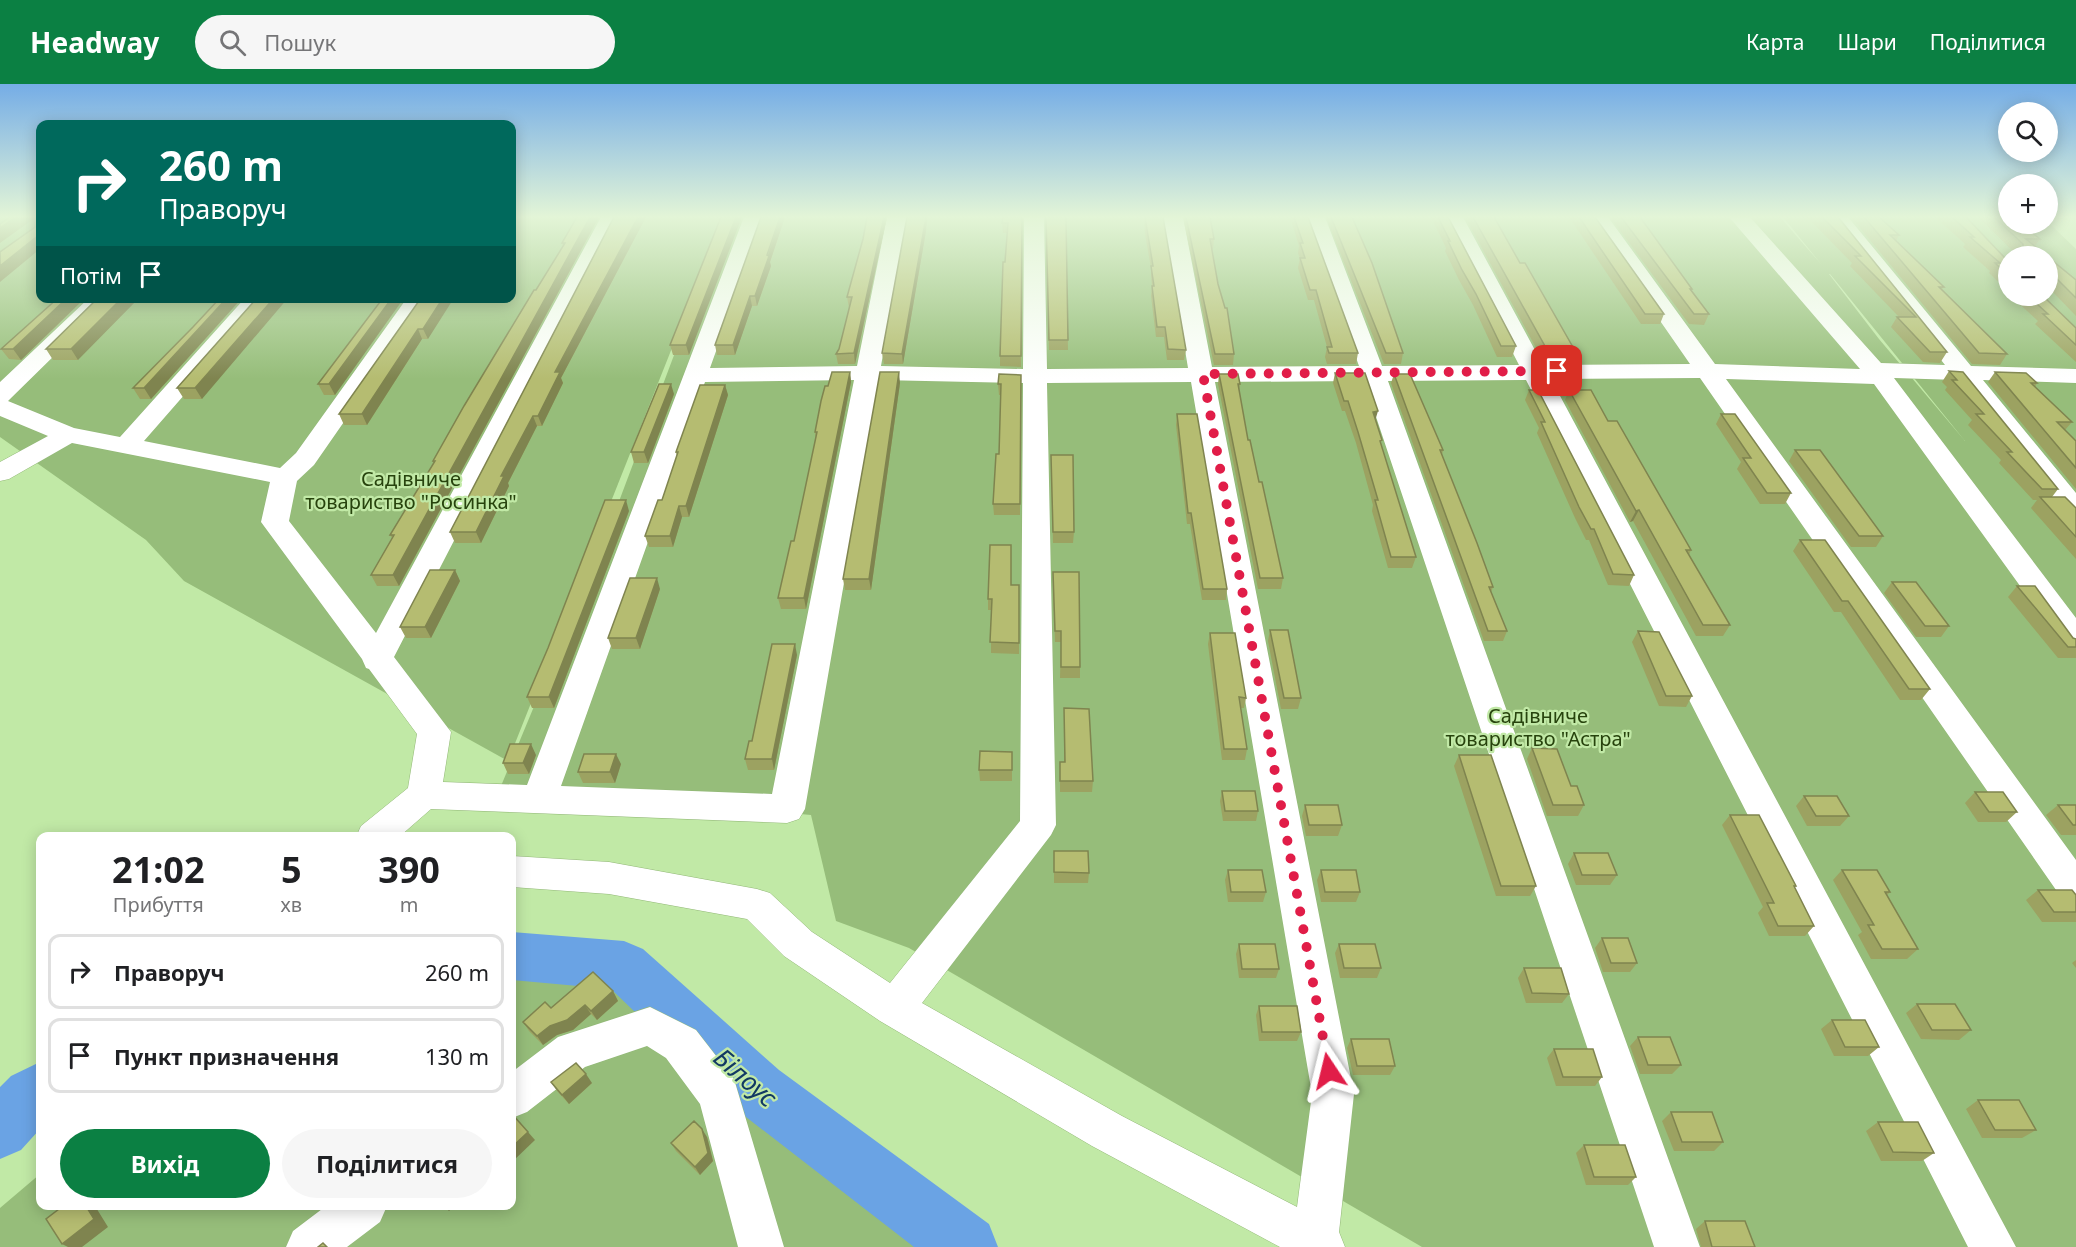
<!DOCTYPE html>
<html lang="uk">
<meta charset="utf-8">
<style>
body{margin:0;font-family:"Noto Sans",sans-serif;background:#f6f6f6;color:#202124;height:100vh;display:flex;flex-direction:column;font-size:22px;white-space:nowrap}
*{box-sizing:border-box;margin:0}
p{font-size:20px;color:#757577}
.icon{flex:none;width:33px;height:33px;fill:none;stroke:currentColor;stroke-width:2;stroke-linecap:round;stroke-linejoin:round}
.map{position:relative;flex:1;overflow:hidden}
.side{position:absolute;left:36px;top:748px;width:480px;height:378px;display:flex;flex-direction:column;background:#fff;border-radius:12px;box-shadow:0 3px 15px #0003}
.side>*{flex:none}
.guide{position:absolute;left:36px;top:36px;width:480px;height:183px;border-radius:12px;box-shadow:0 3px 15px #0003;background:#00695c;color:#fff;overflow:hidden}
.fabs{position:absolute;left:1998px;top:18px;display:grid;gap:12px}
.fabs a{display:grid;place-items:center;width:60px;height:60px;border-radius:50%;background:#fff;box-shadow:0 3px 15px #0003;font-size:30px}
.pin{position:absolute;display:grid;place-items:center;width:51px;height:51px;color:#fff;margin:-26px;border-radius:12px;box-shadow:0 3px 9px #0006}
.me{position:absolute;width:66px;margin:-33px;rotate:350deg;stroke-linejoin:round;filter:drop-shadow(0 0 4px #0008)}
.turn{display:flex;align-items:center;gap:21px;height:126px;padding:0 24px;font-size:27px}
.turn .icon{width:78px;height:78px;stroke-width:2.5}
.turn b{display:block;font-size:42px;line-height:51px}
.then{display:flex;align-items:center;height:57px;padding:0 24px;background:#0003;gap:12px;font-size:22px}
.eta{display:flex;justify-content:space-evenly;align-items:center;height:102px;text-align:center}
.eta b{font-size:36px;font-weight:700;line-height:42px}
.primary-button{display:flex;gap:12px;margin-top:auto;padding:12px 24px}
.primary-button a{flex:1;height:69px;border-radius:36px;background:#0b8043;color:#fff;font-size:24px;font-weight:700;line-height:69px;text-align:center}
.primary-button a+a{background:#f6f6f6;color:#202124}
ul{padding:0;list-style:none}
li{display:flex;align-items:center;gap:18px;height:75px;margin:0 12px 9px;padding:0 12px;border:3px solid #e0e0e0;border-radius:12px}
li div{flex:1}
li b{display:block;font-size:22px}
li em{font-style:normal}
header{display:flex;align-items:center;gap:36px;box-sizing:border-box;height:84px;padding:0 30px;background:#0b8043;color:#fff}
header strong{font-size:28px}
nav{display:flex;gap:33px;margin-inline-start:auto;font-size:21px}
.search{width:420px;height:54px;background:#f6f6f6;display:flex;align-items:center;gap:15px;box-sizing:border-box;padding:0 21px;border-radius:33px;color:#757577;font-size:22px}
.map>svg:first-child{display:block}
.green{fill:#96bd7a;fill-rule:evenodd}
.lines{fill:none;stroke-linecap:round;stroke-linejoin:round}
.river{fill:#6aa3e4;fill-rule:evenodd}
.minor-casing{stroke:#92b877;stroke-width:1}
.minor{fill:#fff;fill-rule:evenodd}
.wall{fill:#9ca261}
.shaded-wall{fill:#7f844f}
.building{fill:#b5bc71;stroke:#7f844f;stroke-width:1.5}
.route{stroke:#e11d48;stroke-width:10;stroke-dasharray:0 18}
.labels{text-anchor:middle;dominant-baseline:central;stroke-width:4.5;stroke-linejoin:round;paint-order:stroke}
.park-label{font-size:20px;fill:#27430d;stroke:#c1e9a6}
.near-water-label{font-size:26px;font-style:italic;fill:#123964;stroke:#c1e9a6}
</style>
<header>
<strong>Headway</strong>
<div class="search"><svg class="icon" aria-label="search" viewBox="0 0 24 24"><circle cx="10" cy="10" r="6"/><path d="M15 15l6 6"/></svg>Пошук</div>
<nav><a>Карта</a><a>Шари</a><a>Поділитися</a></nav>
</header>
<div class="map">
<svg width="2076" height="1163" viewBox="0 0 2076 1163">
<rect width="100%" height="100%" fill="#c1e9a6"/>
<path class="green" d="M0,133h40v81h472v-81h212l-216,544 -324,-180 -38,-41 -146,-103z
M726,133h1054l41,47 -38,-47h225v7l40,-2 28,27v998h-654l-513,-299 -73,-27 -25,-106 -310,-29 117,-282zM2008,172h40v40h-40zM1829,190h1l135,167 -86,-102z
M512,872l108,20 30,50 69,68 257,153h-976v-39l40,-34v32h472z"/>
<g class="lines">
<path class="river" d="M512,848l112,9 19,8 136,121 210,154 9,23h-84l-177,-137 -126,-121 -99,-9z
M40,978v67l-19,21 -21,9v-72l11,-11z"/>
<defs>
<path id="minor" d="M601,133h20l-227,440 57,75 -8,50 84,3 217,-568h20l-54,151 147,-2 30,-149h20l-26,149 142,3 1,-152h20l3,152 141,-1 -25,-151h20l29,150 147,-1 -54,-149h20l57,149 137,-1 -76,-148h20l80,148 147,-1 -102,-147h20l107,147 145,5 -131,-152h21l131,146 64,2 -117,-148h20l123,149 105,3v14l-93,-3 93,113v27l-10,-3 -109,-137 -63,-2 182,240v33l-11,-3 -191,-264 -148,-5 350,481v45l-13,-5 -363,-522 -149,1 465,868h-48l-442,-867 -138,1 312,866h-46l-290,-866 -149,1 139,712 -15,138 6,15h-65l-188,-101 -212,-125 -96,-65 -37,-37 -138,-25 -97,-7v-31l97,6 148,27 13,4 42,39 78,51 130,-162 3,-438 -144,-3 -74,429 -6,10 -12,4 -356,-14 -32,28h-43l5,-11 47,-38 9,-54 -48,-65 -3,-1 -4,-9 -101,-137 9,-40 -198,-39 -63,36 -9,2v-19l48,-26 -48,-20v-34l89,-84h24l-105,103 66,27 46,9 125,-139h24l-125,143 136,27 16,-15 111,-155h23l-116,167 -17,16 -8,40 87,112zM854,296l-82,414 -211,-8 144,-404zM1191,298l121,712 -15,113 -175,-91 -200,-113 129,-168 5,-10 -9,-442z
M650,923l46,23 38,49 50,168h-46l-38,-143 -34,-46 -19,-12 -62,21 -58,45 -15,6v-46l46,-35z
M326,1122h61l-7,16 -33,25h-61l7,-16z"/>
</defs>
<use href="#minor" class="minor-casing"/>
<use href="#minor" class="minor"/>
</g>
<path class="wall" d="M577,133h22l-200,369h-22l-6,-11 21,-37 -2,-3 44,-72 -1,-2 31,-55 70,-116h2l27,-44 -1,-3z
M614,133h32l-85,161 2,5 -21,43h-5l-29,57 1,3 -28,57h-26l-5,-11z
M721,133l-32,138h-16l-3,-10z
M761,133h24l-15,45 1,4 -14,40h-5l-17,49h-18l-2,-10z
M867,133h20l-32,147h-17l-2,-10 3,-5 10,-41 -2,-11 16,-58z
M907,133h20l-1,14 -23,133h-19l-2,-11z
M1022,133l-1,150 -21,-1v-10l7,-123h-4l-1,-10z
M1046,133h20l2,133h-19z
M1144,133h19l23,133 -2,10h-17l-3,-23h-8l-5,-41 1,-10 -1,-10v-8l-6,-34z
M1183,133h27l4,22 -1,10h-1l6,35 16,70 -1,11h-19z
M1290,133h18l50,136 -2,11h-29l-2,-7 2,-10 -13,-47h-6l-10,-32 2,-10 -2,-5 1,-7z
M1326,133h26l51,136 -2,11h-17z
M1431,133h17l68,129 -4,11h-15l-24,-52 -14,-25 -14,-29 1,-3z
M1465,133h29l26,46 54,86 -5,11h-21l-2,-3h-5z
M1569,133h26l69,97 -4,10h-19z
M1610,133h30l52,72v1l17,24 -5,11 -15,-1z
M1807,133h31l109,135 -7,11 -17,-1 -32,-35 6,-10h2l-49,-51 2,-3z
M1851,133h28l20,18 -3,6 48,46 -2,2 65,65 -7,11 -28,-1z
M1935,133h31l39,41 3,1v32l-19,-18 1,-2 -27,-24 2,-3z
M1978,133h30l32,22 -5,7 41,34v36l-26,-27 -2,2v-35h-37l3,-4z
M2013,212h30l33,32v34l-41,-38 3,-3 -24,-22 1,-2z
M58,214h27l-64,62 -12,-1 -8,-10z
M98,214l-20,62h-25l-7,-11z
M220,214h22l-91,101h-11l-7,-11 60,-61z
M257,214l-55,101h-18l-7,-11z
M383,214l-48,97h-11l-6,-11z
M421,214l7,41h-6l-55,86h-23l-5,-11z
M1949,287l109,118 -6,8 24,11v51l-45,-51 6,-8h-4l-34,-37 2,-3 -33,-35 4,-5 -27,-30 2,-3 -5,-5z
M850,288l1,10 -45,227h-25l-3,-11 16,-57 22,-102 -1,-7 13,-46z
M1995,288l42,11 -2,4 37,35 -7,8 11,11v48l-88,-107z
M1335,289l41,47 5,24 35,113 -4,11h-24l-16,-57 1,-6 -17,-62 -11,-32h-3l-9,-28z
M1219,290l21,10 -1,7 9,49 35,138 -2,11h-23l-40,-205z
M1394,290l49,76 -1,5 51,132 -2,5 16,39 -4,10h-19l-93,-258z
M1021,291l-1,140h-26l-1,-11 6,-50 2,-59h-2l-1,-11z
M900,299l-29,207h-26l-2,-11z
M725,301l3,10 -39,122h-7l-9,30h-24l-4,-11 17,-36 15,-44 -1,-4z
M1529,306l105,185 -5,11 -21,-1 -19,-45h-3l-11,-22 -38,-85 2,-5 -14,-28z
M1569,306l39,31 83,129 -2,5 41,70 -7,11h-27l-63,-115 -3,1 -65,-122z
M674,310l-26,69h-14l-3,-11z
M1177,330l50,175 -1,11h-24l-12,-76h-3l-11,-99z
M1721,330l70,79 -6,11h-25l-23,-35 4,-7 -25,-38z
M1795,366l88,86 -7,11h-25l-62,-86z
M1051,382l23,66 -1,11h-20z
M629,427l-75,197h-22l-5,-11z
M1800,456l130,149 -9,11h-21l-59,-88h-7l-41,-61z
M455,486l5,11 -29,57h-25l-6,-11z
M1892,498l57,44 -8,11h-25l-32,-44z
M1053,499l27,84v11h-20l1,-36h-6z
M1011,501h8v69l-28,-1v-43h-3v-11z
M2017,502l56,52 3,1v19h-18l-50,-61z
M660,505l-20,60h-28l-4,-11z
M1270,546l31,68 -3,11h-17l-13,-68z
M1638,547l54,65 -6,11 -27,-1 -27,-64z
M1210,549l36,65 -2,10h-4l7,41 -2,11h-23l-14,-116z
M797,571l-23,115h-26l-3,-11z
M1064,624l29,73 -1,11h-32v-30h4z
M1532,664l39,38 13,19 -6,11h-31l-20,-57z
M1012,668v29h-32l-1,-11z
M536,671l-7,19h-21l-5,-11z
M1459,671l77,131 -6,10h-34l-42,-130z
M621,680l-6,19h-32l-5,-11z
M1222,707l36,20 -2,10h-33l-3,-20z
M1975,708l42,20 -11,10h-28l-13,-19z
M1804,712l45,20 -9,10h-33l-11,-20z
M1305,721l37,20 -4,11h-32l-4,-20z
M2058,721h18v30h-15l-15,-20z
M1730,731l66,71 -2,2 20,38 -9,10h-36l-11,-23 5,-6 -41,-82z
M1054,767l35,22 -1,10h-34z
M1574,769l43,22 -7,10h-34l-8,-21z
M1228,786l38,22 -3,10h-35l-3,-22z
M1321,786l39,22 -4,10h-35l-4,-22z
M1842,786l48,22 -3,3 31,54 -11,10h-36l-13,-24 4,-3 -29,-52z
M2038,806l38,5v27h-34l-16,-22z
M1602,854l35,25 -7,9h-27l-8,-24z
M1239,860l40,25 -3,9h-37l-3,-24z
M1339,860l42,24 -4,10h-37l-5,-25z
M2076,876v8l-4,-5z
M1524,884l45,26 -7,9h-36l-8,-25z
M613,907l5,10 -21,19 -6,-6 -18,16 -16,5 -14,10 -14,-14 -6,-9 28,-14z
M1917,920l54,26 -12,10 -38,-1 -15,-26z
M1259,922l42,26 -4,9h-38l-3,-26z
M1832,936l47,27 -11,9h-34l-13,-27z
M1638,953l43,28 -9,9h-32l-10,-28z
M1351,955l44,27 -5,9h-37l-6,-27z
M1554,965l48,28 -7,9h-39l-9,-28z
M551,998l41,1 -23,21 -12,-13z
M1978,1016l58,30 -14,8h-40l-16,-29z
M1671,1028l52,30 -9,9h-40l-12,-30z
M1878,1038l56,31 -12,8h-41l-15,-30z
M707,1053l6,24 -13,14 -24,-24 -5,-8z
M1584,1061l52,32 -8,8h-42l-10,-32z
M1705,1137l50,26h-54l-5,-18z"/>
<path class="shaded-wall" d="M16,133h24v1l-8,2 -32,23v-15z
M590,133h9l-200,369 -6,-11z
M638,133h8l-85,161 2,5 -21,43 -4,-10 17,-44z
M736,133h6l-53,138 -3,-10z
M780,133h5l-15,45 1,4 -14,40 -2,-10z
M884,133h3l-32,147 -1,-11z
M926,133h1l-1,14 -23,133 -1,-10z
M40,150v15l-40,33v-16z
M750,212l2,10 -17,49 -2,-10z
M67,214h18l-64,62 -8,-11z
M122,214h17l-61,62 -7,-11z
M227,214h15l-91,101 -7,-11z
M274,214h14l-86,101 -7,-11z
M392,214h12l-69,97 -6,-11z
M443,214h11l-26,41 -5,-10z
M418,245l4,10 -55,86 -5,-11z
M850,288l1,10 -45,227 -2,-11z
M899,288l1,11 -29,207 -2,-11z
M671,300l3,10 -26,69 -4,-11z
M725,301l3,10 -39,122 -3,-11z
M1378,327l-3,10 -2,-9z
M533,332l4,10 -29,57 1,3 -28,57 -5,-11 25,-56z
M626,416l3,11 -75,197 -5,-11z
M679,422l3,11 -9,30 -3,-11z
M1639,426l-6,11 -3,1 6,-11z
M455,486l5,11 -29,57 -6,-11z
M657,494l3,11 -20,60 -4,-11z
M795,560l2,11 -23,115 -2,-11z
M531,660l5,11 -7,19 -6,-11z
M616,670l5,10 -6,19 -5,-11z
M613,907l5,10 -21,19 -6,-9z
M585,921l6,9 -18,16 -16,5 -14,10 -6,-9 13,-10z
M586,990l6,9 -23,21 -7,-9z
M702,1045l5,8 6,24 -13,14 -5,-8z
M528,1048l7,8 -23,22v-15z
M86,1122h9l13,21 -26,20h-14l-6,-3z
M444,1122h10l-5,5z"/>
<path class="building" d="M10,133h6l-16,11v-4z
M35,133h5v17l-40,32v-14l35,-25z
M577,133h13l-197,358h-22l23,-40h-4l45,-74h-2l31,-55 70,-116h2l29,-47h-3z
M614,133h24l-83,155h5l-22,44h-5l-32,60h3l-28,56h-26z
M721,133h15l-50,128h-16z
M761,133h19l-13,38 2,1 -14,40h-5l-17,49h-18z
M867,133h17l-30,136 -18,1 3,-5 13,-52h-5l16,-58z
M907,133h19l-24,137 -20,-1z
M1003,133h19l-1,139h-21l3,-94h2l3,-39h-6z
M1046,133h20l2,123h-19z
M1145,133h18l23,133 -18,-1 -3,-22h-8l-5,-41h2l-3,-20h2z
M1186,133h24l4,22h-4l8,45 7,24h2l7,46h-19z
M1294,133h14l50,136h-29l-2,-6h5l-16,-57h-6l-10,-32h5l-5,-15h3z
M1331,133h21l20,46 31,90h-17z
M1438,133h10l68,129h-15l-25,-52 -14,-24 -14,-29h2z
M1473,133h21l26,46h5l49,86h-22l-2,-3h-5z
M1579,133h16l69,97h-19z
M1621,133h19l52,72h-2l19,25h-15z
M1822,133h16l109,135h-17l-33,-35h19l-61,-61h6z
M1864,133h15l20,18h-9l54,52h-5l68,67 -28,-1z
M1952,133h14l39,41 3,1v16l-13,-12h5l-30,-26h4z
M1994,133h14v7h13l19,15h-14l50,41v18l-19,-19h-4v5h-5v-28h-32l1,-8h6v-4z
M2028,212h15l33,32v17l-33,-31h5z
M58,214h9l-54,51h-12z
M98,214h24l-51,51h-25z
M220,214h7l-83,90h-11l60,-61z
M257,214h17l-79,90h-18z
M383,214h9l-63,86h-11z
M421,214h22l-20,31h-5l-56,85h-23z
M1949,287l14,1 95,117h-16l-35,-37h5l-36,-38h8l-32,-34h5z
M832,288h18l-46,226h-26l13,-57h3l23,-109h-2l6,-31 4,-15h3z
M880,288h19l-30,207h-26z
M1995,288l31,1 11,10h-6l41,39h-15l19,19v27z
M1335,289h30l13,38 -5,1 9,28 -2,1 36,116h-25l-16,-57h3l-20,-68 -10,-31h-4z
M999,290l22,1 -1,129h-27l3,-50h3l2,-70h-3z
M1219,290h19l2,10h-2l10,56h2l9,42h3l21,96h-23z
M1394,290h16l33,76h-3l37,93 16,44h-4l18,44h-19z
M659,300h12l-27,68h-13z
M700,301h25l-39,121h-7l-9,30h-25l13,-36h4l16,-48h-2z
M1529,306h9l96,185 -21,-1 -19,-45h-3l-12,-22 -38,-85h4z
M1569,306h22l17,31h9l74,129h-5l44,75h-27l-64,-115 -3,1z
M1177,330h20l30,175h-24l-12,-76h-3z
M1721,330h14l56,79h-24l-24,-35h8z
M1795,366h25l63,86h-24z
M1051,371h22l1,77h-21z
M2040,413h25l11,11v29z
M605,416h21l-77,197h-22l21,-49z
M1800,456h25l105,149h-21l-61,-88h-6z
M990,461h21v40h8v58l-29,-1 2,-43h-4z
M430,486h25l-30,57h-25z
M1053,488h26l1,95h-19v-36h-6z
M630,494h27l-21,60h-28z
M1892,498h24l33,44h-24z
M2017,502h18l38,52 3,1v8h-8z
M1270,546h18l13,68h-17z
M1638,547l21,1 33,64h-26z
M1210,549h25l11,65 -7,-1 8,52h-23z
M772,560h23l-23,115h-27l4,-18h3z
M1064,624l25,1 4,72h-33v-19h5z
M510,660h21l-8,19h-20z
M1532,664l25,1 14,37h6l7,19h-31z
M980,667l32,1v18h-33z
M584,670h32l-6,18h-32z
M1459,671h32l45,131h-35z
M1222,707h33l3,20h-33z
M1975,708h28l14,20h-28z
M1804,712h33l12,20h-33z
M1305,721h33l4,20h-33z
M2058,721h18v20h-3z
M1730,731h29l37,71h-2l20,40h-36l-11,-23h7z
M1054,767h34l1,22 -35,-1z
M1574,769h34l9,22h-35z
M1228,786h34l4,22h-35z
M1321,786h35l4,22h-35z
M1842,786h35l13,22h-5l33,57h-36l-14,-24h6z
M2038,806h34l4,5v17h-22z
M1602,854h26l9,25h-26z
M1239,860h36l4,25h-37z
M1339,860h36l6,24h-37z
M1524,884h37l8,26 -37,-1z
M593,888l20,19 -22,20 -6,-6 -18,15 -17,6 -13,10 -14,-14 22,-20 6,6z
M1917,920h38l16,26h-39z
M1259,922h38l4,26h-39z
M1832,936h33l14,27h-34z
M1638,953h32l11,28h-33z
M1351,955h38l6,27h-38z
M1554,965h39l9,28h-39z
M576,979l10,11 -24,21 -11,-13z
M1978,1016h41l17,30h-41z
M1671,1028h41l11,30h-41z
M512,1030l16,18 -16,15z
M694,1037l8,8 6,24 -13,14 -24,-24z
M1878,1038h40l16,31 -41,-1z
M1584,1061h41l11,32h-42z
M63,1122h23l8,13 -32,25 -16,-25z
M1705,1137h40l10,26h-43z
M323,1159l4,4h-9z"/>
<linearGradient id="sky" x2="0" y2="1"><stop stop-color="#75ade6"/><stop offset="0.45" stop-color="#e3f5d7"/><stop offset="1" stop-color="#e3f5d7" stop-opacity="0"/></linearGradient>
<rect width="2076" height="295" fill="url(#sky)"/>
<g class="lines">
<path class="route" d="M1329,987l-126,-697 354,-3"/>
</g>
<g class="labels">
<g class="park-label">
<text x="411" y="394">Садівниче<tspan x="411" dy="23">товариство "Росинка"</tspan></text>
<text x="1538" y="631">Садівниче<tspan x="1538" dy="23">товариство "Астра"</tspan></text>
</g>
<g class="near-water-label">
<text transform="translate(746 993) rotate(41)">Білоус</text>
</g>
</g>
</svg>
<div class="fabs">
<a><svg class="icon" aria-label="search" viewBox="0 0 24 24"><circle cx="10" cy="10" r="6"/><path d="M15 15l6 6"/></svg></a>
<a>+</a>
<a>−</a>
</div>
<div class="pin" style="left:1557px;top:287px;background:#d93025"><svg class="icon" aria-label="arrive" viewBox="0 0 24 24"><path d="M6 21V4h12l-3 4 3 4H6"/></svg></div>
<svg class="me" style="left:1329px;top:987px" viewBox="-20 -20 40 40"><path d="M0-17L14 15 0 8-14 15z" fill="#e11d48" stroke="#fff" stroke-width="4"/></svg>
<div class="guide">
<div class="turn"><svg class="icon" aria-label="right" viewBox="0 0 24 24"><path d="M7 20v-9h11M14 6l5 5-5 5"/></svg><div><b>260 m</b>Праворуч</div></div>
<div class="then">Потім<svg class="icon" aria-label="arrive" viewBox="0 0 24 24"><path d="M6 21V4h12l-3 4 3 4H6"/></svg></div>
</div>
<section class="side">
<div class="eta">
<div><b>21:02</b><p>Прибуття</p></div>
<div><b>5</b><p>хв</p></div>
<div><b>390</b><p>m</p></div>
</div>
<ul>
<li><svg class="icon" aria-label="right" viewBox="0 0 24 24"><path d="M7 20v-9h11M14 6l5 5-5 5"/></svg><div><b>Праворуч</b></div><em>260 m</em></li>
<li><svg class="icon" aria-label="arrive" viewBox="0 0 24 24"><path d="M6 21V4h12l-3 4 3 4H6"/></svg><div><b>Пункт призначення</b></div><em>130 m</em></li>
</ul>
<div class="primary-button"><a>Вихід</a><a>Поділитися</a></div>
</section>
</div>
